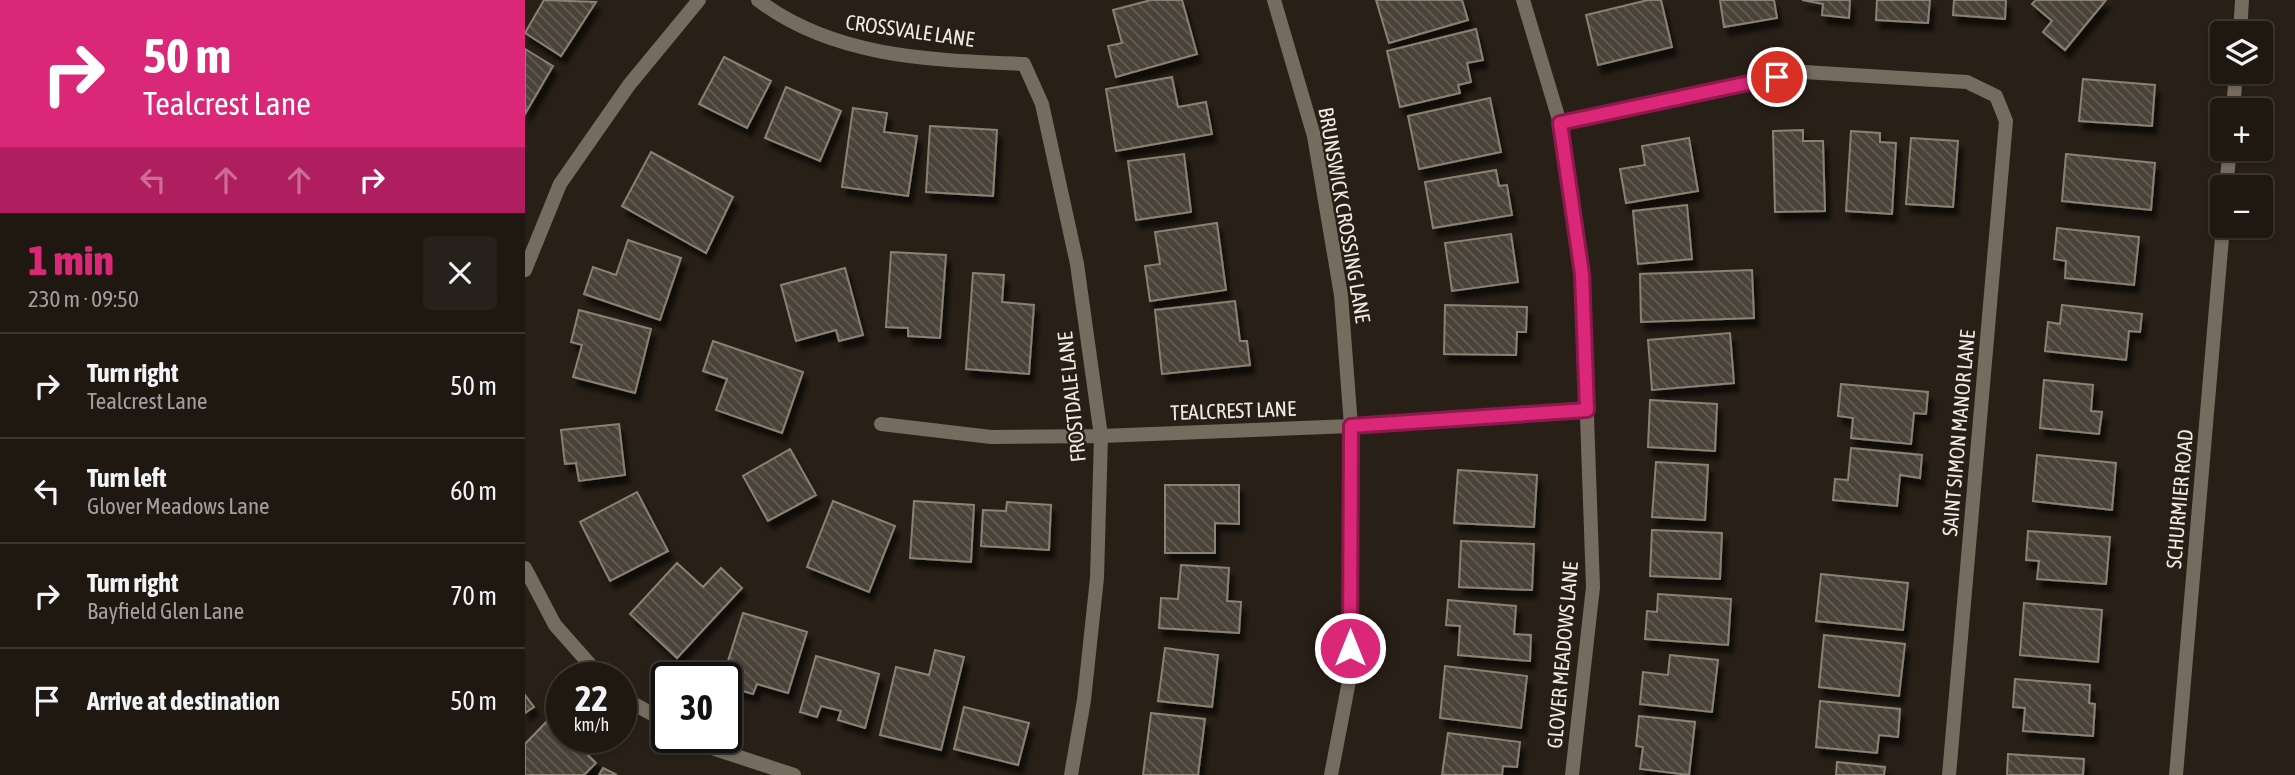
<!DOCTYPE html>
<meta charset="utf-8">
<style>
body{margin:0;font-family:"Asap Condensed",sans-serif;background:#26211a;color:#f1f3f6;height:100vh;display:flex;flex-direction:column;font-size:26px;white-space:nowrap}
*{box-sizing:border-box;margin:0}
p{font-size:23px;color:#a1a09f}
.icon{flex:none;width:38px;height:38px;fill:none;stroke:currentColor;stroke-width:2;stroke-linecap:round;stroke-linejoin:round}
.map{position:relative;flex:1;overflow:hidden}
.details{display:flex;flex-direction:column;background:#1e1811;width:525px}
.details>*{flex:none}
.guide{background:#db2777;color:#fff;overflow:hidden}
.tools{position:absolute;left:1685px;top:21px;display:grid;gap:14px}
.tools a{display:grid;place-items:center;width:63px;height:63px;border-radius:7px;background:#1e1811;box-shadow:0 2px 5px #0004,0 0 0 2px #3c3731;font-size:35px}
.speed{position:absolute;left:21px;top:662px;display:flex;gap:14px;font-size:35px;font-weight:700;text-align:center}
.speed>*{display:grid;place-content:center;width:91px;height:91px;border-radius:50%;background:#1e1811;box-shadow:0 2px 5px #0004,0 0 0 2px #3c3731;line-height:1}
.speed small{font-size:18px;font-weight:400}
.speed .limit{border:4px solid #111;border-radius:10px;background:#fff;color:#111}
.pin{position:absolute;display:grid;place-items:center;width:60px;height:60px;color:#fff;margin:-30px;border:4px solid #fff;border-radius:50%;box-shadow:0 2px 7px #0007}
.me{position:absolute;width:77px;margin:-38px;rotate:0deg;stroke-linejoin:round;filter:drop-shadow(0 0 5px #0008)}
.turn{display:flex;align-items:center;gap:24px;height:147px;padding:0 28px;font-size:32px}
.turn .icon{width:91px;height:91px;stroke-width:2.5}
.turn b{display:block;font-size:49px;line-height:60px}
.lanes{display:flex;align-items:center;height:66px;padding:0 28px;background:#0003;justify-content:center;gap:35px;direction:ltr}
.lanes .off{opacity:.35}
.round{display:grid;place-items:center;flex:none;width:74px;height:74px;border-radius:7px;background:#26211a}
.summary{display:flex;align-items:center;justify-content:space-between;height:119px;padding:0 28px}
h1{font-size:42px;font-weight:800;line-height:52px;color:#db2777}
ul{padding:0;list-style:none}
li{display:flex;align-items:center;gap:21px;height:105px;padding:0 28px;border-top:2px solid #3c3731}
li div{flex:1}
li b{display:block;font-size:26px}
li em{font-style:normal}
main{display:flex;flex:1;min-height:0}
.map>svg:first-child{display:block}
.building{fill:url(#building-back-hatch);stroke:#8a8175;stroke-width:2;filter:url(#shadow)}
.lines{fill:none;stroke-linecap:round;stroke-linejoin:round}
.minor{stroke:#756b5f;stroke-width:14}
.route-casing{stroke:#8e194d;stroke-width:18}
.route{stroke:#db2777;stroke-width:12}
.labels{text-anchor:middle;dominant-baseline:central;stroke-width:5;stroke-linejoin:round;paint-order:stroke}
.street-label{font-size:21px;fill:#efeae4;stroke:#282017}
</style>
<main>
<section class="details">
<div class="guide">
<div class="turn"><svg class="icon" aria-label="right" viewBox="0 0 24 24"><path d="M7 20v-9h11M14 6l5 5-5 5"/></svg><div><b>50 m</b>Tealcrest Lane</div></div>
<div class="lanes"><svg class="icon off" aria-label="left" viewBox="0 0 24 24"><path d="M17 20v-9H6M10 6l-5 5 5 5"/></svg><svg class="icon off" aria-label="ahead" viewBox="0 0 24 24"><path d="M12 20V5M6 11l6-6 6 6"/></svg><svg class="icon off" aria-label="ahead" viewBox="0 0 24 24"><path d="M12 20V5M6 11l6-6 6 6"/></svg><svg class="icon" aria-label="right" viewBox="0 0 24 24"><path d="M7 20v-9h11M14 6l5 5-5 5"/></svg></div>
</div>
<div class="summary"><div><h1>1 min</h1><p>230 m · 09:50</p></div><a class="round"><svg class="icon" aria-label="close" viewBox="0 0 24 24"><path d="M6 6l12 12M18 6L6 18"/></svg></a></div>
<ul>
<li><svg class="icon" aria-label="right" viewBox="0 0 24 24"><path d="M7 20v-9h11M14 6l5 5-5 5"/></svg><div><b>Turn right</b><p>Tealcrest Lane</p></div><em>50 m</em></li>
<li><svg class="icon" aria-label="left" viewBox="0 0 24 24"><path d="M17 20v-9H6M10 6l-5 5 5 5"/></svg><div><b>Turn left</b><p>Glover Meadows Lane</p></div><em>60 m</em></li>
<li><svg class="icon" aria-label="right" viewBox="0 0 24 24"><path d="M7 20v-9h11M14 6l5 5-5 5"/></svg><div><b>Turn right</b><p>Bayfield Glen Lane</p></div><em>70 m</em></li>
<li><svg class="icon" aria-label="arrive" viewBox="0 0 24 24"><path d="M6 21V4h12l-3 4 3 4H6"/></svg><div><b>Arrive at destination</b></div><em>50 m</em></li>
</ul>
</section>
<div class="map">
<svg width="1770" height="775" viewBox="0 0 1770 775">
<defs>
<pattern id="building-back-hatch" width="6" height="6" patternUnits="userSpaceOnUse" patternTransform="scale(1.75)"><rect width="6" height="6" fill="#4a4238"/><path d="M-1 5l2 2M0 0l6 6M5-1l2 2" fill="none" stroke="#645d55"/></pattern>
<filter id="shadow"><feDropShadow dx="4.5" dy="8" stdDeviation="2" flood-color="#0009"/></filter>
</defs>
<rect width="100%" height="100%" fill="#282017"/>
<path class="building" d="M19,0l52,2 -35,54 -36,-23z
M626,0h31l15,54 -81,23 -8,-31 14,-3 -9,-33z
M851,0h86l6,20 -79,23z
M1123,0h13l11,47 -74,18 -12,-50z
M1195,0h54l3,18 -53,9z
M1277,0h48l-1,18 -27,-3 1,-11z
M1352,0h53l-2,23 -52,-3z
M1429,0h52l-1,19 -52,-4z
M1511,0h70l-41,50 -22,-18 9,-11 -20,-17z
M951,29l7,31 -16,3 4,19 -13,3 2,8 -60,14 -13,-56z
M0,49l28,17 -28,48z
M199,57l47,24 -24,47 -48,-24z
M647,77l6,30 28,-5 6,32 -96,17 -10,-62z
M1558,79l72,6 -3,41 -73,-5z
M261,87l55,24 -21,50 -55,-23z
M965,98l11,54 -82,17 -11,-53z
M328,108l34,5 -3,19 33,4 -9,60 -66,-9z
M405,126l67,4 -4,66 -67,-4z
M1278,130v11h20l2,70 -50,1 -2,-81z
M1326,131l29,2v9l16,1 -4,71 -46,-3z
M1164,138l9,53 -72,12 -6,-34 25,-4 -3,-19z
M1386,138l47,3 -5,66 -47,-3z
M126,152l82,45 -27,56 -84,-47z
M659,154l7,58 -55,8 -8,-59z
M1541,154l89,9 -4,47 -89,-9z
M971,170l3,16 8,-1 5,30 -79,13 -8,-46z
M1162,205l5,54 -54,5 -5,-53z
M692,223l9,67 -76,11 -5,-35 15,-2 -5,-32z
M1532,228l82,9 -5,48 -69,-7 1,-17 -12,-2z
M986,234l7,48 -66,9 -7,-48z
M103,240l53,18 -21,62 -76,-26 9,-27 23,8z
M366,252l55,3 -6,83 -32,-2v-8l-22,-1z
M320,268l18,67 -24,6 -3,-11 -40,11 -15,-56z
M1227,270l2,48 -113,4 -1,-48z
M448,273l31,2 -2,27 32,3 -5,69 -63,-5z
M710,301l5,40h7l3,24 -88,9 -7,-64z
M920,305l82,2 -1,25h-9l-1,23 -72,-1z
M1537,305l80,9 -2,18 -11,-1 -3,29 -81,-9 3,-29 12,2z
M54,310l72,19 -16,64 -62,-16 9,-32 -11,-3z
M1205,333l4,50 -82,7 -4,-50z
M188,341l90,31 -21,61 -66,-23 11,-31 -24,-8z
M1519,380l49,5 -2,26 11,1 -3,22 -59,-6z
M1316,384l87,8 -2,22 -12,-1 -3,31 -60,-6 2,-20 -15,-2z
M1125,400l67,4 -2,47 -67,-4z
M94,424l6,51 -46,6 -3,-18 -11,1 -4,-34z
M1326,448l71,7 -2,23 -20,-3 -3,31 -64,-6 2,-21 13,1z
M265,449l26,46 -48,26 -25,-45z
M1512,455l79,8 -4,47 -79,-9z
M1131,462l52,3 -3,55 -53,-3z
M933,470l79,5 -3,52 -80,-4z
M640,485h74v39l-24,-1v30h-50z
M112,492l31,59 -58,30 -30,-59z
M308,501l62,25 -26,66 -62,-25z
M389,501l60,4 -3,57 -61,-4z
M482,502l44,3 -2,45 -68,-4 2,-36 23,1z
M1127,530l70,3 -2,46 -70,-3z
M1503,531l82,6 -4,47 -69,-5 2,-18 -13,-1z
M936,541l73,3 -2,46 -73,-3z
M152,563l26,24 18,-19 21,20 -65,70 -47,-44z
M656,565l48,3 -2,33 14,1 -2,31 -80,-5 2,-30 17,1z
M1296,574l87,9 -5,47 -87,-9z
M1133,594l73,5 -3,46 -83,-6 2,-28 10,1z
M923,600l68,6 -2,28 17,1 -1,26 -72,-6 2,-29 -14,-1z
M1499,603l78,7 -4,52 -78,-7z
M218,613l64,19 -19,61 -31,-9 -4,10 -27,-8v-9h-3z
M1299,635l81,9 -6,52 -80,-9z
M640,648l53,7 -6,52 -54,-6z
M410,650l29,7 -23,93 -61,-15 16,-68 33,8z
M1145,655l48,5 -6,52 -72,-8 3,-32 25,3z
M291,656l63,18 -14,54 -27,-8 3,-9 -20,-5 -4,11 -17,-5z
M920,666l82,10 -6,52 -81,-10z
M1490,679l75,6 -1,18 6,1 -2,32 -70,-5 2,-23 -12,-1z
M0,695l9,12 -9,6z
M1295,701l80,8 -2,28 -19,-2 -2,18 -61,-6z
M439,707l65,16 -11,42 -64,-16z
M626,713l54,6 -7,56h-55z
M1114,716l56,6 -6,53 -49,-6 3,-22 -7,-1z
M26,717l11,11v9h8l26,26 -12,12h-59v-31z
M923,733l72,9 -3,25 -14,-1 -1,9h-60z
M1483,754l76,5 -1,16h-76z
M1312,762l48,5 -1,8h-48z
M78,768l14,7h-18z"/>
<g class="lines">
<path class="minor" d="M233,0c76,58 174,60 266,64l18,40 35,160 24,172 -4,142 -13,122 -13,75
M749,0l40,136 27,159 10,131 -1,250 -19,99
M998,0l37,123 22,151 11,313 -21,188
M1715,33l2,-33
M1708,110l3,-38
M1035,123l244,-51 163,10 29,14 10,25 -57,654
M1701,187l4,-38
M0,270l35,-86 69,-99 70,-85
M356,424l110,13 110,-1 250,-10 236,-16
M0,568l30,57 46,52
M96,697l46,25
M168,737l22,12 79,26
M1651,775l47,-549"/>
</g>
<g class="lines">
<defs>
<path id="route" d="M825,648l1,-222 236,-16 -5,-136 -22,-151 217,-46"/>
</defs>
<use href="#route" class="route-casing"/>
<use href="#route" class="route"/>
</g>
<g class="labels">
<g class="street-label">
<text transform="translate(385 30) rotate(8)">CROSSVALE LANE</text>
<text transform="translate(820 215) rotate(80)">BRUNSWICK CROSSING LANE</text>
<text transform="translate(546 397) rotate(-96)">FROSTDALE LANE</text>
<text transform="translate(708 410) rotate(-2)">TEALCREST LANE</text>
<text transform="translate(1433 433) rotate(-85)">SAINT SIMON MANOR LANE</text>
<text transform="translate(1654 499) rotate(-85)">SCHURMIER ROAD</text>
<text transform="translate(1037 655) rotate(-85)">GLOVER MEADOWS LANE</text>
</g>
</g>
</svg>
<div class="tools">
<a><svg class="icon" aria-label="layers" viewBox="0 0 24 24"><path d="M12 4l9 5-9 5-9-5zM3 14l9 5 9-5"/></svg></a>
<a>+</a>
<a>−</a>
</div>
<div class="speed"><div>22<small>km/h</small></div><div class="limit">30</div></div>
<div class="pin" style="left:1252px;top:77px;background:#d93025"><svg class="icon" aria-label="arrive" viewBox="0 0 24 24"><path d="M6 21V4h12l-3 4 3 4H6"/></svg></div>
<svg class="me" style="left:825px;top:648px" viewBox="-20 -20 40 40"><circle r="17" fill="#db2777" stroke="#fff" stroke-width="3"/><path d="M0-11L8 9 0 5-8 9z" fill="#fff"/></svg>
</div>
</main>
